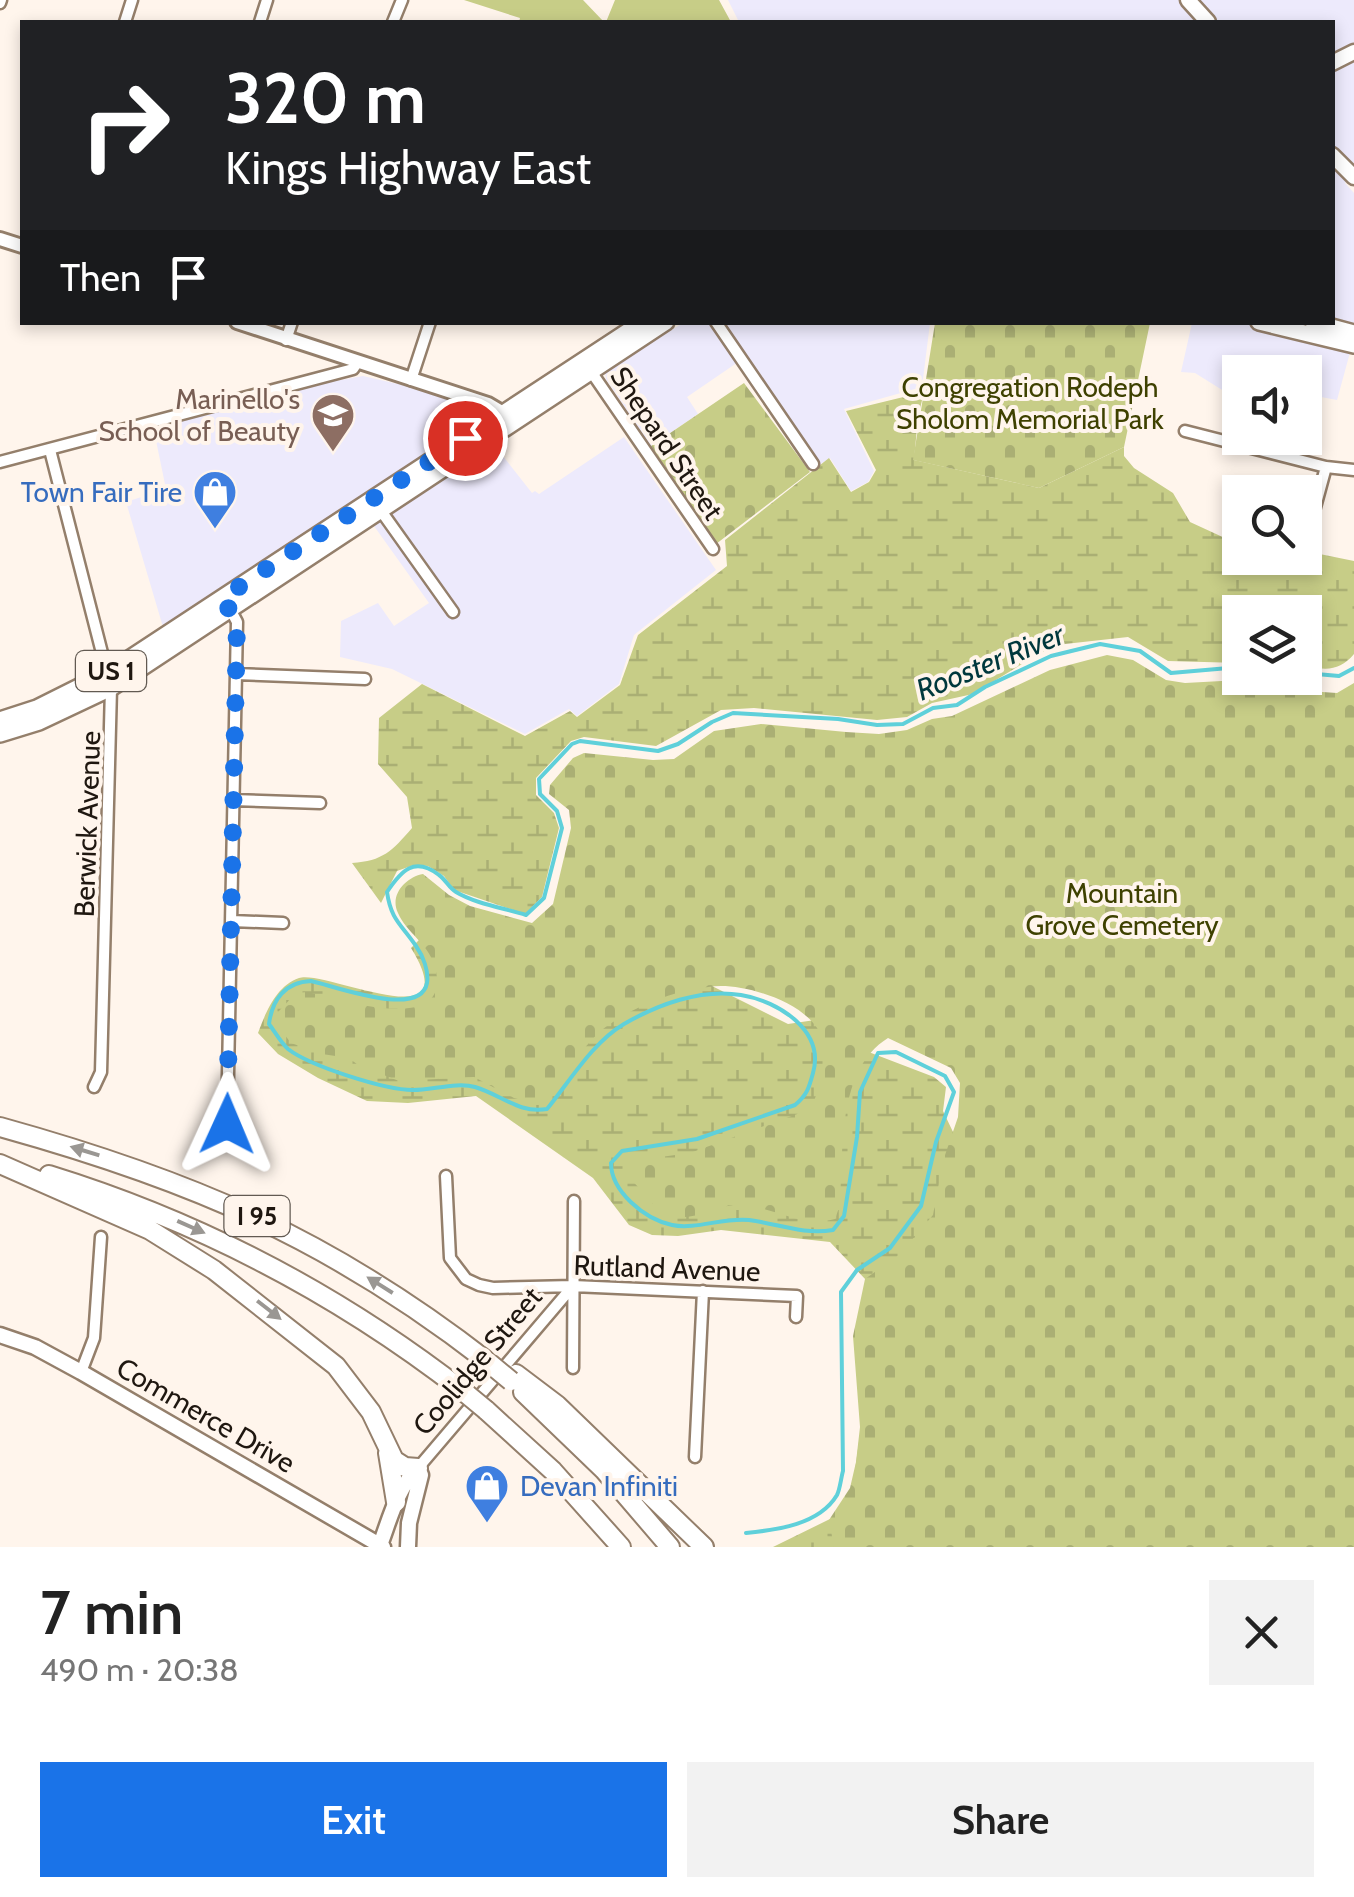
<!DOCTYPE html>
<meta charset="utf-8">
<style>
body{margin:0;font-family:Cabin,sans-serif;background:#f2f2f2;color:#222;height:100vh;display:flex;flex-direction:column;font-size:38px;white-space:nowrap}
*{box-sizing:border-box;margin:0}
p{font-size:32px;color:#767676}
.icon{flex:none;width:55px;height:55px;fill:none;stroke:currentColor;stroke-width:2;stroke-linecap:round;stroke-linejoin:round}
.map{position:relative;height:1547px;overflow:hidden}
.panel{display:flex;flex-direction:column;background:#fff;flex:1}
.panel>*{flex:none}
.top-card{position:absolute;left:20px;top:20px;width:1315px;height:305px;border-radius:0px;box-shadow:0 5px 15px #0003;background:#202124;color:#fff;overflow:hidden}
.controls{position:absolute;left:1222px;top:355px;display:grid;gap:20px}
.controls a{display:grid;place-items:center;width:100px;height:100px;border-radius:0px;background:#fff;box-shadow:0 5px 15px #0003;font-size:50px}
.pin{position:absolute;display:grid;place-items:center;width:85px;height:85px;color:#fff;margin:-42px;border:5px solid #fff;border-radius:50%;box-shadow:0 2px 10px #0007}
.me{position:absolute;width:110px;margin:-55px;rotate:1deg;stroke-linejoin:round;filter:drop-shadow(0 0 8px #0008)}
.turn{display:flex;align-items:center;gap:35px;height:210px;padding:0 40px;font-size:45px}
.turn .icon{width:130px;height:130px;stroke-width:2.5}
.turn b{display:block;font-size:70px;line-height:85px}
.then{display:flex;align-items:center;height:95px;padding:0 40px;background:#0003;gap:20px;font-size:38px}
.round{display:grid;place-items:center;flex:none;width:105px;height:105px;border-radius:0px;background:#f2f2f2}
.overview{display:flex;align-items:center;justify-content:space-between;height:170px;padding:0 40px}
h1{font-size:60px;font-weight:600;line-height:75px}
.action{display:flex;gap:20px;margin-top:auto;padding:20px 40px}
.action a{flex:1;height:115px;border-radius:0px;background:#1a73e8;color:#fff;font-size:40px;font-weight:600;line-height:115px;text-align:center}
.action a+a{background:#f2f2f2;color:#222}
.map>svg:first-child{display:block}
.commercial{fill:#edeafc}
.wetland{fill:url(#wetland-marsh)}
.cemetery{fill:url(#cemetery-stones)}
.green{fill:#c7cd87}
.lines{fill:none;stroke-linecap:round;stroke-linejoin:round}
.stream{stroke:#5fd0da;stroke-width:4}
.minor-casing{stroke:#947f6b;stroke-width:15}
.tertiary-casing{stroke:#947f6b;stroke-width:18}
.secondary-casing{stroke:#947f6b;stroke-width:19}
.primary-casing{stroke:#947f6b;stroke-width:20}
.motorway-casing{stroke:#947f6b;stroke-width:22}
.minor{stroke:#fff;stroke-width:10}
.tertiary{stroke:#fff;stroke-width:12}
.secondary{stroke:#fff;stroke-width:14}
.primary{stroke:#fff;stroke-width:15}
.motorway{stroke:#fff;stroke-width:18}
.motorway-bridge-casing{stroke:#947f6b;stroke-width:22;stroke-linecap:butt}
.motorway-bridge{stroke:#fff;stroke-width:18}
.oneway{fill:#9a9793}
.route{stroke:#1a73e8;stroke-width:18;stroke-dasharray:0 32.4}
.labels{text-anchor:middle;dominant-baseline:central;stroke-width:8;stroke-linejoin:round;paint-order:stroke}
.shield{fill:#fff5ec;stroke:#625a52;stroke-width:2.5}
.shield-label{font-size:25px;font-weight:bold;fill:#1f1710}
.park-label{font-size:28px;fill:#3e4100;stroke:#fff5ec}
.education-label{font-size:28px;fill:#785e54;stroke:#fff5ec;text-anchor:end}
.street-label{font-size:28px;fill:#1f1710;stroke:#fff5ec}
.shop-label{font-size:28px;fill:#366cbe;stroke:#fff5ec;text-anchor:end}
.water-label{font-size:30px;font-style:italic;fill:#00383d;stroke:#fff5ec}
</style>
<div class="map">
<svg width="1354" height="1547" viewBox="0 0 1354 1547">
<defs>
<pattern id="wetland-marsh" width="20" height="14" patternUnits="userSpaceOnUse" patternTransform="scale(2.5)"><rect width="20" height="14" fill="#c7cd87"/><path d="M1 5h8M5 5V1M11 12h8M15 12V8" fill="none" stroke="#aaaf74"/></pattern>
<pattern id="cemetery-stones" width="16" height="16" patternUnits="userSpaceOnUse" patternTransform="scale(2.5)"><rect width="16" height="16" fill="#c7cd87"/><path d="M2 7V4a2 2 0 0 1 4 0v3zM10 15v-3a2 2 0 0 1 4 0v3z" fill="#aaaf74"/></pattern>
</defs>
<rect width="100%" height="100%" fill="#fff5ec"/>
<path class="commercial" d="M728,0h626v170l-9,13 9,10v145l-17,62 -32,-6v-22h-65v23l-5,3 -40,-25 -14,-1 11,-49 140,-1v-300h-593z
M683,323h247l-8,64 -78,22 30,62 -6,11 -17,9 -21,-33 -14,9 -72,-109 -57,39 11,17 -47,32 -45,-67 -1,-7z
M363,376l48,11 67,21 5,4 -8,6 2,3 -314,206 -37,-125 40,-13 -13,-63 155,-40z
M624,437l92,133 -82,65 -15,49 -42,32 -8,-7 -44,25 -133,-65 -52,-12 1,-36 37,-18 16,23 35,-23 -55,-77 121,-80 37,47 3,-2 4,3z"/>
<path class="wetland" d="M924,392l-6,25 -4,43 125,28 85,-41v9l10,12 39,25 17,29 50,23v13h65v-7l49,10v93c-14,17 -29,17 -49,11v-53h-65v51l-72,-2 -40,-24 -63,7 -25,9 -67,41 -41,9 -25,14 -30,3 -123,-12 -33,2 -65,36 -72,-9 -13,4 -35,37v17l18,18 5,15 -17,69 -17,17 -71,-24 -10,-14 -16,-10 -14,-1 -17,6 -16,32 -29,-40c31,-2 40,-12 60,-35l-5,-31 -29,-33 1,-46 43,-34 103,52 45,-25 7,6 43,-32 18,-50 89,-69 -2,-26 104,-82 22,34 18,-10 7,-12 -30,-59z
M430,929l272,52 86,43 27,-4 51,31 68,26 12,10 -3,24 20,42 102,394h-292l59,-29 20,-26 9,-65 5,-147 -36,-38 -109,-12 -43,6 -26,-1 -23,-10 -36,-47 -117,-82 -68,7 -41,-2 -49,-23 -40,-24 -20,-21c8,-21 18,-47 41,-55 26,-9 170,64 112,-30z"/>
<path class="cemetery" d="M935,323h215l-26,124 -85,41 -126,-28z
M744,383l66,89 -94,72 -65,-98z
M1107,655l26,5 33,20 19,3 90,-5 33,13 29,2 17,-10v864h-520l-5,-27 21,-32 6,-26 4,-35 -7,-91 12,-57 34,-24 34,-40 10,-54 15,-44 2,-34 -9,-15 -63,-30c-52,32 -44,113 -48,167l-5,14c-34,10 -63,-14 -97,-14 -22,-1 -47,19 -69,10 -20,-7 -27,-31 -45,-39v-14l66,-9 121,-44c7,-17 14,-41 13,-60 -1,-41 -69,-63 -103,-63 -38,1 -83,18 -114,40 -23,17 -41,49 -58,72l-12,6 -23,-6 -40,-21 -75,4 -41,-16 -9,-7 -27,-4 -31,-11 -14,-18 2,-14 17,-18 12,-1c32,8 150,46 126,-28 -7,-21 -28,-32 -36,-51 -9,-18 8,-36 25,-39l26,21 21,11 62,17 21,-19 18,-76 -2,-18 -20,-16 1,-9 23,-27 11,-5 69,7 21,-1 40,-28 47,-7 85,8 33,2 28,-4 25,-11 20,-3 98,-46z"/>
<path class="green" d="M464,0h119l21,22h-85l1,-4z
M615,0h104l12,22h-125z"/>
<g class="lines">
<path class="stream" d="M1305,673l34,3 15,-8
M746,1533c30,-3 73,-8 91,-38 3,-6 4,-17 6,-24l-2,-179 16,-22 33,-22 31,-42 15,-64 18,-50 -9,-16 -49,-24 -18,1 -18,39 -3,45 -13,79 -11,14c-30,5 -54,-6 -84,-10 -25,-3 -53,10 -77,5 -28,-6 -61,-34 -61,-62l11,-12 75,-12 98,-34c12,-10 14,-17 18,-32 12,-42 -34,-72 -72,-78 -40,-7 -84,10 -117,29 -32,19 -54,57 -77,85 -28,5 -45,-14 -72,-22 -18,-5 -43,3 -62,3 -28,0 -103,-24 -125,-41 -7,-6 -13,-17 -19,-25 3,-24 16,-42 42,-43 24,5 109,38 116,2 2,-12 -4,-27 -11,-37 -15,-22 -25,-26 -29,-54 14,-21 27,-36 52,-17 7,5 10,13 17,17 20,12 48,16 70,23l18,-17 18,-70 -5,-17 -17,-17 -1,-15 33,-35 8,-3 78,10 20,-7 34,-22 21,-9 105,6 39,6 26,-1 30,-16 24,-3 28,-18 66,-31 49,-12 40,7 31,22 69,-6"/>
<defs>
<path id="minor" d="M0,3l1,-3
M125,22l7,-22
M260,22l7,-22
M393,22l9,-22
M716,322l97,142
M286,340l6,-18
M590,370l123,179
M411,380l19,-58
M1185,431l141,36
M50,450l61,238 -10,384 -7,15
M0,462l353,-93 4,-6
M379,508l74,104
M1305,544l21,-77 28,3
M236,674l129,5
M233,800l87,3
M232,921l51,2
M227,1124l10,-502 -8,-15
M446,1176l4,82 16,21 13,6 14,3 80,-2 224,10 -1,21
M573,1368l1,-167
M81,1372l13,-34 7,-101
M695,1457l8,-166
M418,1468l155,-182"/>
<path id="tertiary" d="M0,239l22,7
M237,322l251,82 22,13"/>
<path id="secondary" d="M1188,0l20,22
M1332,63l22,-11
M1332,155l22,22
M0,1335l35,12 46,25 302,175
M380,1545c10,-26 17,-57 38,-77
M408,1547l1,-24 12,-48 -3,-7"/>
<path id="primary" d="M1259,322l95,23
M1313,322l41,11
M0,720l37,-12 72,-36 533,-350
M0,734l39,-12 72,-34 555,-366"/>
<path id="motorway" d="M0,1127c191,53 330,112 488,235
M0,1164l150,66 64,40 122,96 35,46 23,48 11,7 13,1
M49,1175c152,47 289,119 414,216
M516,1374l41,31 147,142
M523,1392l81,78 66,77
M486,1410l67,61 68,76
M388,1453l8,49"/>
</defs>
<use href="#minor" class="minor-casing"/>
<use href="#tertiary" class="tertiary-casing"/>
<use href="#secondary" class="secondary-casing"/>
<use href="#primary" class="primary-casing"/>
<use href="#motorway" class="motorway-casing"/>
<use href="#minor" class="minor"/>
<use href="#tertiary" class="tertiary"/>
<use href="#secondary" class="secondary"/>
<use href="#primary" class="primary"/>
<use href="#motorway" class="motorway"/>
<defs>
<path id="motorway-bridge" d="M488,1362l23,19
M463,1391l23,19"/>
</defs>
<use href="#motorway-bridge" class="motorway-bridge-casing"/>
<use href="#motorway-bridge" class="motorway-bridge"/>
</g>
<defs><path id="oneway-solid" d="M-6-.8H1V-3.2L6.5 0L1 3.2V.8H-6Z" transform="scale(2.5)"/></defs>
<g class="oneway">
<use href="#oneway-solid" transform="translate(85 1151) rotate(-163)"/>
<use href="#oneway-solid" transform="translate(191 1227) rotate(24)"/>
<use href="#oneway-solid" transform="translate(380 1285) rotate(-148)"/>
<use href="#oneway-solid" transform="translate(269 1310) rotate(38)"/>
</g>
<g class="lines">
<path class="route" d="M227,1124l10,-502 -15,-24 243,-160"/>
</g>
<defs>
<symbol id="university-pin" viewBox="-11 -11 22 30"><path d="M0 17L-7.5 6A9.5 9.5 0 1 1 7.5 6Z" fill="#8d6e63" stroke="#fff5ec"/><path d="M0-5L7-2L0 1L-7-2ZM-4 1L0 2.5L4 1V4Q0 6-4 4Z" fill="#fff"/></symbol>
<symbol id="shop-pin" viewBox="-11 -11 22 30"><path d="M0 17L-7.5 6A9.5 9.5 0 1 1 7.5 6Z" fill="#3f7fe0" stroke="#fff5ec"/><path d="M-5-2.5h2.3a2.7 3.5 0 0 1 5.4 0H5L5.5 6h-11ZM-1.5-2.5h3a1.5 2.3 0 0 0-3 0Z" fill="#fff"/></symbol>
</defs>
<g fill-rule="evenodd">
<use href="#university-pin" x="308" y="390" width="50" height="68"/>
<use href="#shop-pin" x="190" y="467" width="50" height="68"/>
<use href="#shop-pin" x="462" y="1461" width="50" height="68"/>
</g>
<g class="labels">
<g class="shield">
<rect x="76" y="651" width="70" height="40" rx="8"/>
<rect x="224.5" y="1196" width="65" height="40" rx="8"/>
</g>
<g class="shield-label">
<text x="111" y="671">US 1</text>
<text x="257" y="1216">I 95</text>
</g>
<g class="park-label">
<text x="1030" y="387">Congregation Rodeph<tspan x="1030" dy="32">Sholom Memorial Park</tspan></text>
<text x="1122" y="893">Mountain<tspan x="1122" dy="32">Grove Cemetery</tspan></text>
</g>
<g class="education-label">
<text x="300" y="399">Marinello's<tspan x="300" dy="32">School of Beauty</tspan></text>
</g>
<g class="street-label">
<text transform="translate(667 443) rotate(56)">Shepard Street</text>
<text transform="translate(87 824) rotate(-88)">Berwick Avenue</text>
<text transform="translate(667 1268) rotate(2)">Rutland Avenue</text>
<text transform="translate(477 1361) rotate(-50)">Coolidge Street</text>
<text transform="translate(206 1415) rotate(30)">Commerce Drive</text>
</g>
<g class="shop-label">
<text x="182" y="492">Town Fair Tire</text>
<text x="520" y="1486" text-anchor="start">Devan Infiniti</text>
</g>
<g class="water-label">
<text transform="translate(990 662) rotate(-22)">Rooster River</text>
</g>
</g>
</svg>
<div class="controls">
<a><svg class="icon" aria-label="sound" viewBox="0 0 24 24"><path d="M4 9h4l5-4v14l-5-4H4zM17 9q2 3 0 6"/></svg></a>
<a><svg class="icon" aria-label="search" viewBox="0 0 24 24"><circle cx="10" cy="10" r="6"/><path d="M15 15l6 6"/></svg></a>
<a><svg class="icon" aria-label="layers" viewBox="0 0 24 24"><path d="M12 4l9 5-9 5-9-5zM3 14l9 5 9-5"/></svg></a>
</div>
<div class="pin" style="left:465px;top:438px;background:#d93025"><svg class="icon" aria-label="arrive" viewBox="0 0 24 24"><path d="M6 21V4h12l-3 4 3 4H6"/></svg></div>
<svg class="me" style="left:227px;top:1124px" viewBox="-20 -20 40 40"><path d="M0-17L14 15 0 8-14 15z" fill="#1a73e8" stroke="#fff" stroke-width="4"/></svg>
<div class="top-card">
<div class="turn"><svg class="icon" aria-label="right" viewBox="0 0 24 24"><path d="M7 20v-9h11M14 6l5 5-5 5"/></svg><div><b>320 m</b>Kings Highway East</div></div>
<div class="then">Then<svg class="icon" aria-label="arrive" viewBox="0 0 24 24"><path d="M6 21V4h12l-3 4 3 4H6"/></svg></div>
</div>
</div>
<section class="panel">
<div class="overview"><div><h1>7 min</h1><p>490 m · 20:38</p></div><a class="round"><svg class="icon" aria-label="close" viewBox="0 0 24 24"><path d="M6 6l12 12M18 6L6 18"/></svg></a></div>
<div class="action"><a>Exit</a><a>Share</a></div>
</section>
